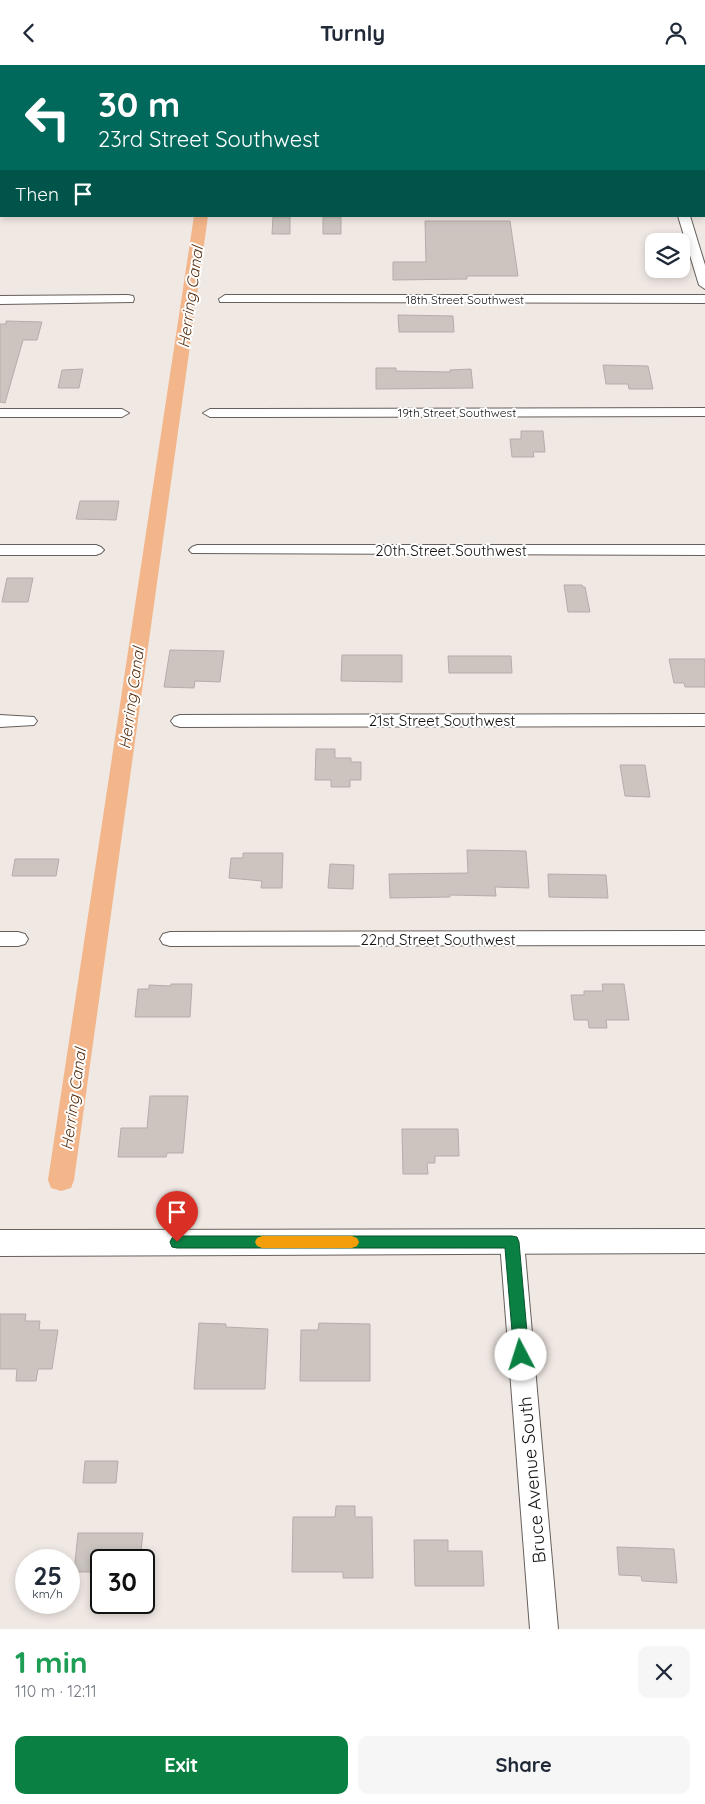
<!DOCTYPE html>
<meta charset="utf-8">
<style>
body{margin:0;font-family:Quicksand,sans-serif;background:#f6f6f7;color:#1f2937;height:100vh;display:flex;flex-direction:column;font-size:19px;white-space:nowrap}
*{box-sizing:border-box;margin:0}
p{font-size:16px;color:#747a83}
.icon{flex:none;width:28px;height:28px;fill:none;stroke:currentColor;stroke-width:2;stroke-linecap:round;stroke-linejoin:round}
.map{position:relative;height:1564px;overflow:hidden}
.sheet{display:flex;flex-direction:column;background:#fff;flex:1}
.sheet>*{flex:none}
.hud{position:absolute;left:0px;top:0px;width:705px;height:152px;box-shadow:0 2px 8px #0003;background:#00695c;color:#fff;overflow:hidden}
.tools{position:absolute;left:645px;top:168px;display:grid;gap:10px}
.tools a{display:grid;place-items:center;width:45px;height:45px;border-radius:10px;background:#fff;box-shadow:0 2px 8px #0003;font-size:25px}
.speed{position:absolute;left:15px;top:1484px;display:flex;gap:10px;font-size:25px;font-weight:700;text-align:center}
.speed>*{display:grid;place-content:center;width:65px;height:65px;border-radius:50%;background:#fff;box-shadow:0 2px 8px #0003;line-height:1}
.speed small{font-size:12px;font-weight:400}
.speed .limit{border:2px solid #111;border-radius:8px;background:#fff;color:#111}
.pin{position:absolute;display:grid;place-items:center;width:42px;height:42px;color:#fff;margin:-51px -21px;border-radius:50% 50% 50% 0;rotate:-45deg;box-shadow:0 0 5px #0007}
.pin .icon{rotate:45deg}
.me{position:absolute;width:55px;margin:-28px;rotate:355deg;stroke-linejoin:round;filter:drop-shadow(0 0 4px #0008)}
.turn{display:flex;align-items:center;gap:18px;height:105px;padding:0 15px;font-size:22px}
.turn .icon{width:65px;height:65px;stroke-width:2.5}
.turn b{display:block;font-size:35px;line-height:42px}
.then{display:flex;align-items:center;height:48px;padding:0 15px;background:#0003;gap:10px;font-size:19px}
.round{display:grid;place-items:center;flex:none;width:52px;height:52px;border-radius:10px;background:#f6f6f7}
.summary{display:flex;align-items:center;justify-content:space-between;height:85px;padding:0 15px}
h1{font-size:30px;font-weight:700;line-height:38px;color:#1e9e55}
.button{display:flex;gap:10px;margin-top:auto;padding:10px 15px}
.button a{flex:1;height:58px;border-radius:10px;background:#0b8043;color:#fff;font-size:20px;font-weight:700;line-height:58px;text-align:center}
.button a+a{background:#f6f6f7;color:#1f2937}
header{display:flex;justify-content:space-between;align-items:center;height:65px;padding:0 15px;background:#fff;font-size:22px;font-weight:700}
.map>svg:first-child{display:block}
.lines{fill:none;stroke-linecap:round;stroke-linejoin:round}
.canal{fill:#f3b58a;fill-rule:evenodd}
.building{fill:#cbc4bf;stroke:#b5ada9}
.minor-casing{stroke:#665f5b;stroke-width:2}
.tertiary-casing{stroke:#665f5b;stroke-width:2}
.minor{fill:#fff;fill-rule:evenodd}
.tertiary{fill:#fff;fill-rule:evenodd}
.route{fill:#0b8043;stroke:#07532c}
.slow{fill:#f59e0b}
.labels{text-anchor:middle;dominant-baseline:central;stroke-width:4;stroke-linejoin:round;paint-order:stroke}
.far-street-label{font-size:12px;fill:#141110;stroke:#fff}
.street-label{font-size:15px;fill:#141110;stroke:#fff}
.water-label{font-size:16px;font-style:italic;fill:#572f0f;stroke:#fff}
.near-street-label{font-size:18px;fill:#141110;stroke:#fff}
</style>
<header><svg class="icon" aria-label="back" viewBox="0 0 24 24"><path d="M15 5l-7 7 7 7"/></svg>Turnly<svg class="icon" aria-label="person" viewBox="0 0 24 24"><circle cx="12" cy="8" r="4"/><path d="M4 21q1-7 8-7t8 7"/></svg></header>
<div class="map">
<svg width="705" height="1564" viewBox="0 0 705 1564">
<rect width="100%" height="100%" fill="#f0e8e3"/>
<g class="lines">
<path class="canal" d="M217,0h12v1h-12z
M194,151h14l-134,964 -3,8 -10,3 -10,-3 -3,-8z"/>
</g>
<path class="building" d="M273,152h17v17h-18z
M323,152h18v17h-18z
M425,156h85l8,55h-51v3l-74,1v-18h33z
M398,250l55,1 1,16h-55z
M6,256l36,1 -5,18h-14l-18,63 -5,-1v-78h6z
M603,300l45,1 5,23h-24l-1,-5h-22z
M376,303h20v3l54,1v-2l21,-1 2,19 -97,1z
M83,304l-4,19h-21l4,-18z
M521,366h22l2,21h-12l1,5h-22l-2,-18h11z
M80,436h39l-3,19 -40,-1z
M7,513h26l-5,24h-26z
M564,520h18l1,2h2l5,25h-22z
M170,585l54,1 -4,31 -25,-1 -1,7 -30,-1z
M342,590h60v27l-61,-1z
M448,591h63l1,17h-63z
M669,594h36v28h-20l-1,-4h-10z
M316,684h19v9h16v4h10v18h-11v7h-19v-7h-16z
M620,700h25l5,32 -25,-1z
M467,785l59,1 3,37 -34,-1 1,9 -46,-1v2l-60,1 -1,-24 79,-1z
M243,788h40l-1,35h-21l1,-7 -33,-3 2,-20h12z
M15,794h44l-3,17h-44z
M330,799l24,1 -1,24 -25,-1z
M548,809l58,1 2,23 -59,-1z
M171,919h21l-2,33h-55l3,-28h11v-4l22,1z
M602,919h22l5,36h-23l1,8h-18l-1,-8h-14l-3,-25h13v-4h19z
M150,1031h38l-5,57h-16l-1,4h-48l3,-29h26z
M402,1064h56l1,27h-24v7h-8l1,11h-25z
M0,1249h26l-1,7h15l-1,9h19l-6,39h-14l-2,12h-20l1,-12h-17z
M199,1258l27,1v3l42,2 -3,60h-71z
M319,1258l51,1v57h-70l1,-51h17z
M85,1396h33l-2,22h-33z
M336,1441h19v11h17l1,61h-30v-6h-51l1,-55h42z
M78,1468h65l-3,27h-39v12h-27z
M414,1475h34v11h34l2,35h-69z
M617,1482l57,2 3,34 -35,-2 -1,-5 -22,-1z"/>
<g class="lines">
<defs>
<path id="minor" d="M675,0h10v1h-10z
M0,56h1v6h-1z
M704,56h1v6h-1z
M704,135h1v8l-1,-1z
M0,136l1,1v7h-1z
M678,151h12l15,49v24l-6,-4z
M128,230l5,1 1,3 -1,3 -133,2v-8z
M225,230h480v8l-485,-1 -1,-3z
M705,343v8l-495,1 -7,-4 7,-4z
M0,344h122l7,4 -7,4h-122z
M0,480h96l5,2 3,3 -3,3 -5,2h-96z
M197,480h508v10l-513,-2 -3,-3 3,-3z
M705,649v12l-525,1 -6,-2 -3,-4 3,-4 6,-2z
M0,650l34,2 3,4 -3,4 -34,2z
M705,866v14l-535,1 -7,-2 -3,-5 3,-5 7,-2z
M0,867h18l7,2 3,5 -3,5 -7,2h-18z
M512,1167l8,3 4,7 34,387h-28l-30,-387 4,-7z"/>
<path id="tertiary" d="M705,1164v24l-705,3v-26z"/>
</defs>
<use href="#minor" class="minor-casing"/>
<use href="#tertiary" class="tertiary-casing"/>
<use href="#minor" class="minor"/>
<use href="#tertiary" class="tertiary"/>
</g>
<path class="route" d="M177,1171h335l5,1 2,5 10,113 -3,5 -5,2 -5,-2 -2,-5 -9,-107h-328l-5,-1 -2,-5 2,-4z"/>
<path class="slow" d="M262,1171h90l5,2 2,4 -2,4 -5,2h-90l-5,-2 -2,-4 2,-4z"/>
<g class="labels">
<g class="far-street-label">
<text x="465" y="234">18th Street Southwest</text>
<text x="457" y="347">19th Street Southwest</text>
</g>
<g class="street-label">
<text x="451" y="485">20th Street Southwest</text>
<text x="442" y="655">21st Street Southwest</text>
<text x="438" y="874">22nd Street Southwest</text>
</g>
<g class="water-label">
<text transform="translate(190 232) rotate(-82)">Herring Canal</text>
<text transform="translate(131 633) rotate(-82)">Herring Canal</text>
<text transform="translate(73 1034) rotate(-82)">Herring Canal</text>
</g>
<g class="near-street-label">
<text transform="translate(532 1415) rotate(-95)">Bruce Avenue South</text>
</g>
</g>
</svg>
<div class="tools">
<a><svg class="icon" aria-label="layers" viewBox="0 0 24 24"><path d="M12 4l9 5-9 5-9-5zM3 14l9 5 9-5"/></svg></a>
</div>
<div class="speed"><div>25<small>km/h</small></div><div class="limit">30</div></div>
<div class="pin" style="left:177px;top:1177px;background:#d93025"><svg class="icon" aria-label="arrive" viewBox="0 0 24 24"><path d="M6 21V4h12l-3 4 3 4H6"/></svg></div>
<svg class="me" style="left:521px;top:1290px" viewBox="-20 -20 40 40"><circle r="19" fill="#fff"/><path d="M0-13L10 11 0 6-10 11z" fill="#0b8043"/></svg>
<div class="hud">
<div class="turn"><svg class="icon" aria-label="left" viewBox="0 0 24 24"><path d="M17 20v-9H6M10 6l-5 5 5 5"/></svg><div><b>30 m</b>23rd Street Southwest</div></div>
<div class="then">Then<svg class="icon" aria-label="arrive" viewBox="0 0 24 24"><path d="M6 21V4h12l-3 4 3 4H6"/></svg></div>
</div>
</div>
<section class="sheet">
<div class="summary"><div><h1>1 min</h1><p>110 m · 12:11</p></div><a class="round"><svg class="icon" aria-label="close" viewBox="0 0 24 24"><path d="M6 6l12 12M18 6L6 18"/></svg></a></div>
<div class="button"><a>Exit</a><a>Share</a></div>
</section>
